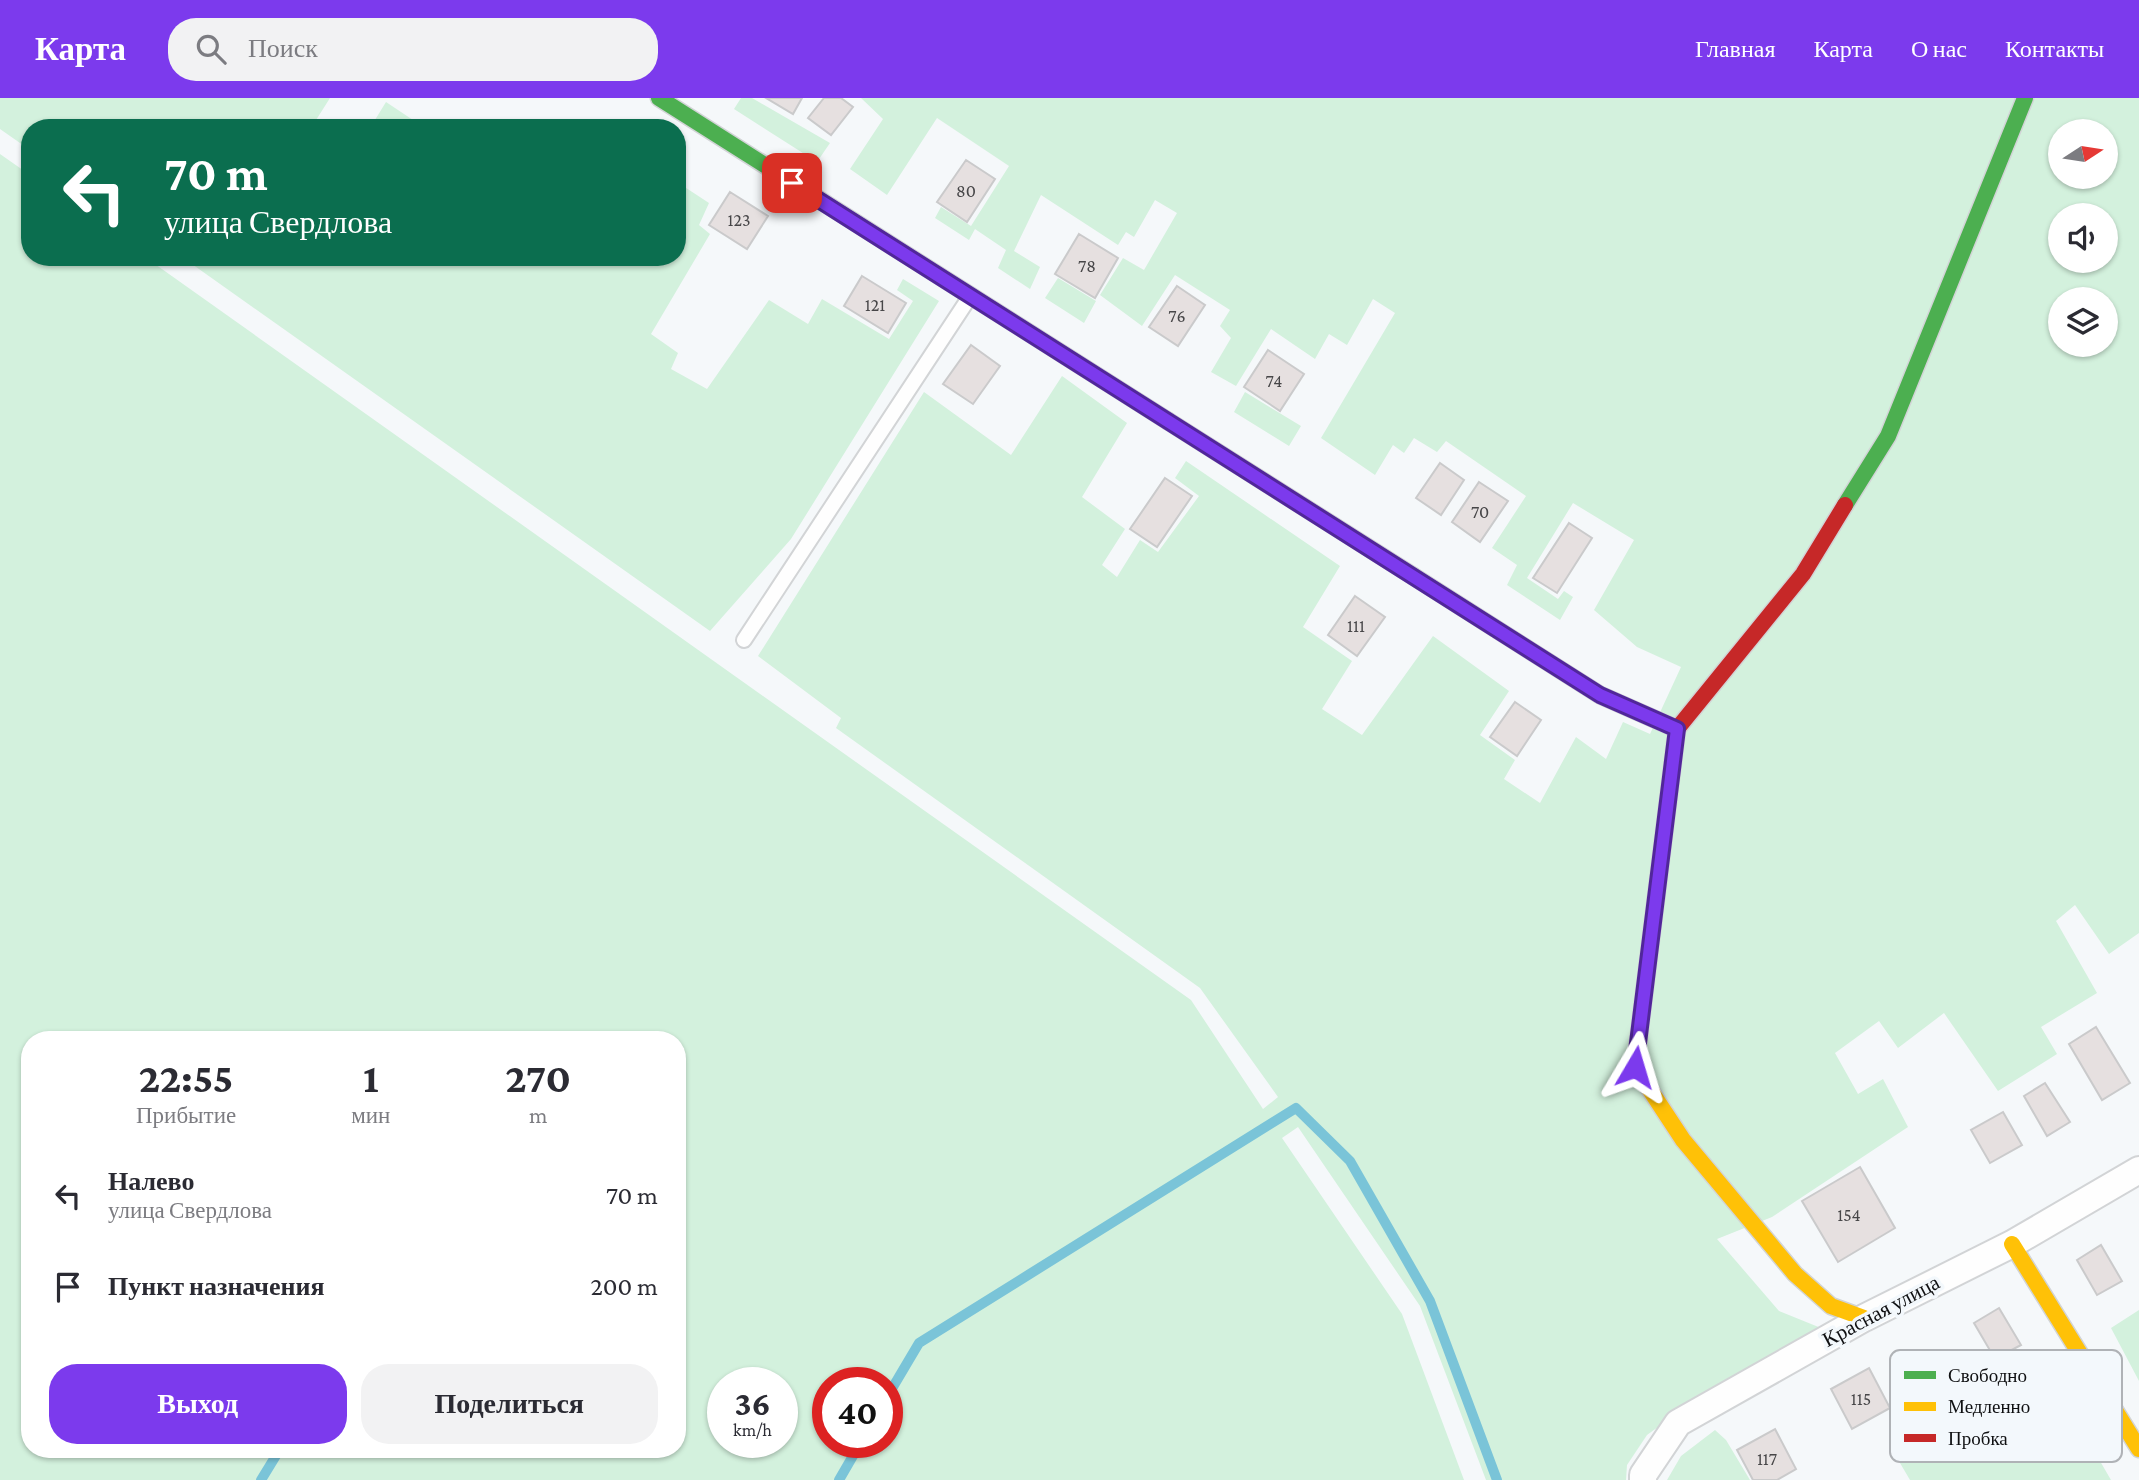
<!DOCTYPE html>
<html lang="ru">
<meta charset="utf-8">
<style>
body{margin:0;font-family:"Crimson Pro",serif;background:#f2f2f3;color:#2b2b33;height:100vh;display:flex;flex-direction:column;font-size:26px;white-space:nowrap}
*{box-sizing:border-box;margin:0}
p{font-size:23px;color:#7c7c81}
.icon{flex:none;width:38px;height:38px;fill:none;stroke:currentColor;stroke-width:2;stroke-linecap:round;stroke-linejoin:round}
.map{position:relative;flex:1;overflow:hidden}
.panel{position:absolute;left:21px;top:933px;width:665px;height:427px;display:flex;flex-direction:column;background:#fff;border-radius:28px;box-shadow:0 2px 5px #0004}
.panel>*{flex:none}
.guide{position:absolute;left:21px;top:21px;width:665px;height:147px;border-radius:28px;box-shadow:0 2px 5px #0004;background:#0b6e4f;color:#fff;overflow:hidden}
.needle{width:46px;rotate:78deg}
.tools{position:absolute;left:2048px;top:21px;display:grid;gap:14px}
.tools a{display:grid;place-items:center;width:70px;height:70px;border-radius:50%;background:#fff;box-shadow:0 2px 5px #0004;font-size:35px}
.speed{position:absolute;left:707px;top:1269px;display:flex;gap:14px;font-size:35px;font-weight:700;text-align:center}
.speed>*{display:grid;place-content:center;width:91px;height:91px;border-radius:50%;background:#fff;box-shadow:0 2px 5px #0004;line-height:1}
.speed small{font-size:18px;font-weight:400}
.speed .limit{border:10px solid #d22;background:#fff;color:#111}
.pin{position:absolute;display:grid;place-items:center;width:60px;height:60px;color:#fff;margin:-30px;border-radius:14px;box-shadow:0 4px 10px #0006}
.me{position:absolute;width:77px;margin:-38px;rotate:7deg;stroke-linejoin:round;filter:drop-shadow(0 0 5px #0008)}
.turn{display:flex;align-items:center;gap:24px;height:147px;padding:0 28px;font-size:32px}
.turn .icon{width:91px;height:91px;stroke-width:2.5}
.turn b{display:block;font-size:49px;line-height:60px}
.eta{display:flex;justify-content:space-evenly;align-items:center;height:119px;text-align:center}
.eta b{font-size:42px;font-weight:700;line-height:49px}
.cta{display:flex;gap:14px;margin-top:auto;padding:14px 28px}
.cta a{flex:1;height:80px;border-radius:28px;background:#7c3aed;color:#fff;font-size:28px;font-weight:700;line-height:80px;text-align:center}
.cta a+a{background:#f2f2f3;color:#2b2b33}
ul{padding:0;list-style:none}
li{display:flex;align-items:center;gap:21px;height:91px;padding:0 28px}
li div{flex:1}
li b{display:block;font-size:26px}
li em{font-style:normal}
header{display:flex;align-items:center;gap:42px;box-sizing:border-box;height:98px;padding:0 35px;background:#7c3aed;color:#fff}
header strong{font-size:33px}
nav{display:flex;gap:38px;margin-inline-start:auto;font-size:24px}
.search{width:490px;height:63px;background:#f2f2f3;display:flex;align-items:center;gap:18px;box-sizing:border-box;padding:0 24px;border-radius:28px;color:#7c7c81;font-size:26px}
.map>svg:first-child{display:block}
.green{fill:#d3f1dd;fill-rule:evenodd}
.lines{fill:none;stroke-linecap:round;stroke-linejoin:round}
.stream{stroke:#7ac4d8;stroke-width:10}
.building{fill:#e6e0e0;stroke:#cacacb;stroke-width:2}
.lane-casing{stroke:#d2d4d6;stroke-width:18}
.street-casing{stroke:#d2d4d6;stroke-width:30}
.fast-casing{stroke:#d2d4d6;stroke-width:19}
.slow-casing{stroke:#d2d4d6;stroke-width:19}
.jam-casing{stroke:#d2d4d6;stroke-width:19}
.lane{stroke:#fefefe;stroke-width:14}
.street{stroke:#fefefe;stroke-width:26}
.fast{stroke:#4caf50;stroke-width:16}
.slow{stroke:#ffc107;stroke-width:16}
.jam{stroke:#c62828;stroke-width:16}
.route-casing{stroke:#51269a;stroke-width:18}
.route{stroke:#7c3aed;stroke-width:12}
.labels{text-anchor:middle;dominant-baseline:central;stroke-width:7;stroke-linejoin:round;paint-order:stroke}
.number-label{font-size:18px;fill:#474648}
.street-label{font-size:21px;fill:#0f1012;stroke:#f3f8fc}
.key{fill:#f3f8fc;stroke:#afb2b6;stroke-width:2}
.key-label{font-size:19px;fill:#0f1012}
</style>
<header>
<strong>Карта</strong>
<div class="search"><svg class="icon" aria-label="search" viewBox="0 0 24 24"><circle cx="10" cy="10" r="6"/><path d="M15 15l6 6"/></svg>Поиск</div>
<nav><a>Главная</a><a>Карта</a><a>О нас</a><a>Контакты</a></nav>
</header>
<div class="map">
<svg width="2139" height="1382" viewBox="0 0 2139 1382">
<rect width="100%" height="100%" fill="#f5f8fa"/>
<path class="green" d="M0,0h330l-19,30h-281v22l-30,-21z
M741,0h11l78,45 -13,19 -83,-53z
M861,0h1278v835l-30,21 -34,-49 -19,16 41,72 -56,34 16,27 -59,37 -54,-78 -46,35 -19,-27 -44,32 23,41 25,-15 25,48 -136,90 -55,22 62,72 42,17 -126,72 -48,35 -20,30 -1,15h-140l-66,-174 -122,-179 -16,11 120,176 62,166h-1464v-1326l30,21v82h115l1046,743 72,109 15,-12 -78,-109 -364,-260 5,-10 -83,-62 166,-264 87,63 51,-79 65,47 -45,74 43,32 -23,36 15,12 23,-37 18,12 41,-56 -24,-18 11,-17 154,105 -37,61 49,34 -30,48 40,26 71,-99 76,55 -29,44 35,25 -11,19 36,24 36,-66 30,22 17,-37 27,12 31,-67 -44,-20 -43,-37 40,-70 -61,-37 -46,75 31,21 6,-8 9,6 -13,23 -53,-35 10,-20 -25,-17 34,-52 -80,-55 -9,11 -23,-14 -10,15 -11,-8 -18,30 -54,-37 74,-125 -22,-14 -26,46 -18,-11 -14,25 -44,-30 -35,57 -25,-14 20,-34 -11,-12 10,-16 -55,-35 -33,51 -42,-31 23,-37 21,12 33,-57 -22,-13 -21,37 -8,-5 -8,13 -77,-50 -27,56 26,16 -10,22 -32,-21 8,-18 -31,-21 -6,11 -34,-22 6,-11 30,19 38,-60 -72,-48 -50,77 -37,-26 33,-50zM2060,33h45v46h-45zM2060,117h45v46h-45zM2060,201h45v46h-45zM30,942h647v409h-647zM723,1284h59v60h-59zM828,1284h59v60h-59z
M386,4l39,26h-55z
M677,84l32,21 -10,22 11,9 -59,100 27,19 -7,16 36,20 62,-89 39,24 14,-25 67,40 24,-38 -16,-11 6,-11 36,22 -148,238 -81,92 -528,-374h495z
M1058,180l38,23 -12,22 -39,-25z
M1245,294l56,34 -12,20 -55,-34z
M2139,1212v71l-28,-53z
M2046,1270l65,112h-201l-10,-17z
M1715,1332l11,10 24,40h-83l14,-24z"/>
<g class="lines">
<path class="stream" d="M887,1299l32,-54 377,-235 54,53 80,140 67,179
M261,1382l19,-31
M839,1382l22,-38"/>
</g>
<path class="building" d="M766,0h36l-9,16z
M824,0h17l12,9 -22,28 -23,-17z
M966,62l29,19 -28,43 -30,-20z
M730,94l38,24 -21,33 -38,-24z
M1079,136l39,24 -23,40 -40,-24z
M862,178l44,27 -18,30 -44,-27z
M1177,188l28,19 -27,41 -29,-19z
M971,247l29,21 -27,38 -30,-20z
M1268,252l36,24 -24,37 -36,-24z
M1440,365l24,17 -23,35 -25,-17z
M1165,380l27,18 -35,51 -27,-18z
M1479,384l29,19 -28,41 -28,-20z
M1569,425l23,15 -35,55 -24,-15z
M1355,498l30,21 -28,39 -29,-21z
M1515,604l26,18 -24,36 -27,-19z
M2096,929l34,56 -28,17 -33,-56z
M2045,985l25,39 -23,14 -23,-40z
M2003,1014l19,33 -32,18 -19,-33z
M1860,1069l35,61 -57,34 -36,-61z
M2101,1147l21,36 -25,14 -20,-35z
M1999,1210l22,37 -26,14 -21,-36z
M1869,1270l21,40 -38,21 -21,-40z
M1775,1331l21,40 -19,11h-24l-16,-30z"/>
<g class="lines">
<defs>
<path id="lane" d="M744,542l225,-342"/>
<path id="street" d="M1643,1382v-5l35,-52 186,-105 148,-74 127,-74"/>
<path id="fast" d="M659,0l509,323
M1845,407l43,-69 137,-338
M1413,478l187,119 77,34"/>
<path id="slow" d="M1168,323l245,155
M1656,800l-21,169 48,73 112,134 36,32 33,12
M2012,1146l127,205"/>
<path id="jam" d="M1656,800l21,-169 126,-155 42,-69"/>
</defs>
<use href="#lane" class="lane-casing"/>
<use href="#street" class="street-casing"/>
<use href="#fast" class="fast-casing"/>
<use href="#slow" class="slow-casing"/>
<use href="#jam" class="jam-casing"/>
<use href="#lane" class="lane"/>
<use href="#street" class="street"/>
<use href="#fast" class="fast"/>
<use href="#slow" class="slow"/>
<use href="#jam" class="jam"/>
</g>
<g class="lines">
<defs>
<path id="route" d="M792,85l808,512 77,34 -42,338"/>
</defs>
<use href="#route" class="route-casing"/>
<use href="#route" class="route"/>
</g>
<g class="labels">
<g class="number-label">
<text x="966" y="93">80</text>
<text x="739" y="122">123</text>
<text x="1087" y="168">78</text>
<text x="875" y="207">121</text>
<text x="1177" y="218">76</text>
<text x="1274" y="283">74</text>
<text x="1480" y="414">70</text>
<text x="1356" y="528">111</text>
<text x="1849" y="1117">154</text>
<text x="1861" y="1301">115</text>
<text x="1767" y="1361">117</text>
</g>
<g class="street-label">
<text transform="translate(1881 1213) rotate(-28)">Красная улица</text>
</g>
</g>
<rect x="1890" y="1252" width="232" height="112" rx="10" class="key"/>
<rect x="1904" y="1273" width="32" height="8" fill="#4caf50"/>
<rect x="1904" y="1304" width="32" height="9" fill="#ffc107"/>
<rect x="1904" y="1336" width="32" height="8" fill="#c62828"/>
<g class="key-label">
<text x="1948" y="1284">Свободно</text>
<text x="1948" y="1315">Медленно</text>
<text x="1948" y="1347">Пробка</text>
</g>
</svg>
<div class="tools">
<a><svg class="needle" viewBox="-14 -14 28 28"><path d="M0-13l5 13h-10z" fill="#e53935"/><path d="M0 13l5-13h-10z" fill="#7c7c81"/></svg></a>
<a><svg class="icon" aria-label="sound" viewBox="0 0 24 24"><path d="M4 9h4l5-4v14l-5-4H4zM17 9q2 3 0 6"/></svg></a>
<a><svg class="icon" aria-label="layers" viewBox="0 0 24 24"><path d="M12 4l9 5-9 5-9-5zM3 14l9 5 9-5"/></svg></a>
</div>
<div class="speed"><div>36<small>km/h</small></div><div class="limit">40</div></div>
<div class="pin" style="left:792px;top:85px;background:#d93025"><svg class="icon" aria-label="arrive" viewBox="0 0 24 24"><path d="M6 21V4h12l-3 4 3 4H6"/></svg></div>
<svg class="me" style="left:1635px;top:969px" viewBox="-20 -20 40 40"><path d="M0-17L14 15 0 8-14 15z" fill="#7c3aed" stroke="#fff" stroke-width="4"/></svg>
<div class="guide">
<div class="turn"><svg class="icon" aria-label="left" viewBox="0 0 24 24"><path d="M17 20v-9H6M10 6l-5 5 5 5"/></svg><div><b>70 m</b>улица Свердлова</div></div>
</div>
<section class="panel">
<div class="eta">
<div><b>22:55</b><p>Прибытие</p></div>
<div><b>1</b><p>мин</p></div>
<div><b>270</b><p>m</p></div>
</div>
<ul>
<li><svg class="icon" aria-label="left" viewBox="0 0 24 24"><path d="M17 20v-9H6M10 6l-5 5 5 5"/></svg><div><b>Налево</b><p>улица Свердлова</p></div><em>70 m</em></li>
<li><svg class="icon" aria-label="arrive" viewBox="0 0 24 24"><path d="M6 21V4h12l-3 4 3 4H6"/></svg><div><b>Пункт назначения</b></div><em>200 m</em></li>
</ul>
<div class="cta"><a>Выход</a><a>Поделиться</a></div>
</section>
</div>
